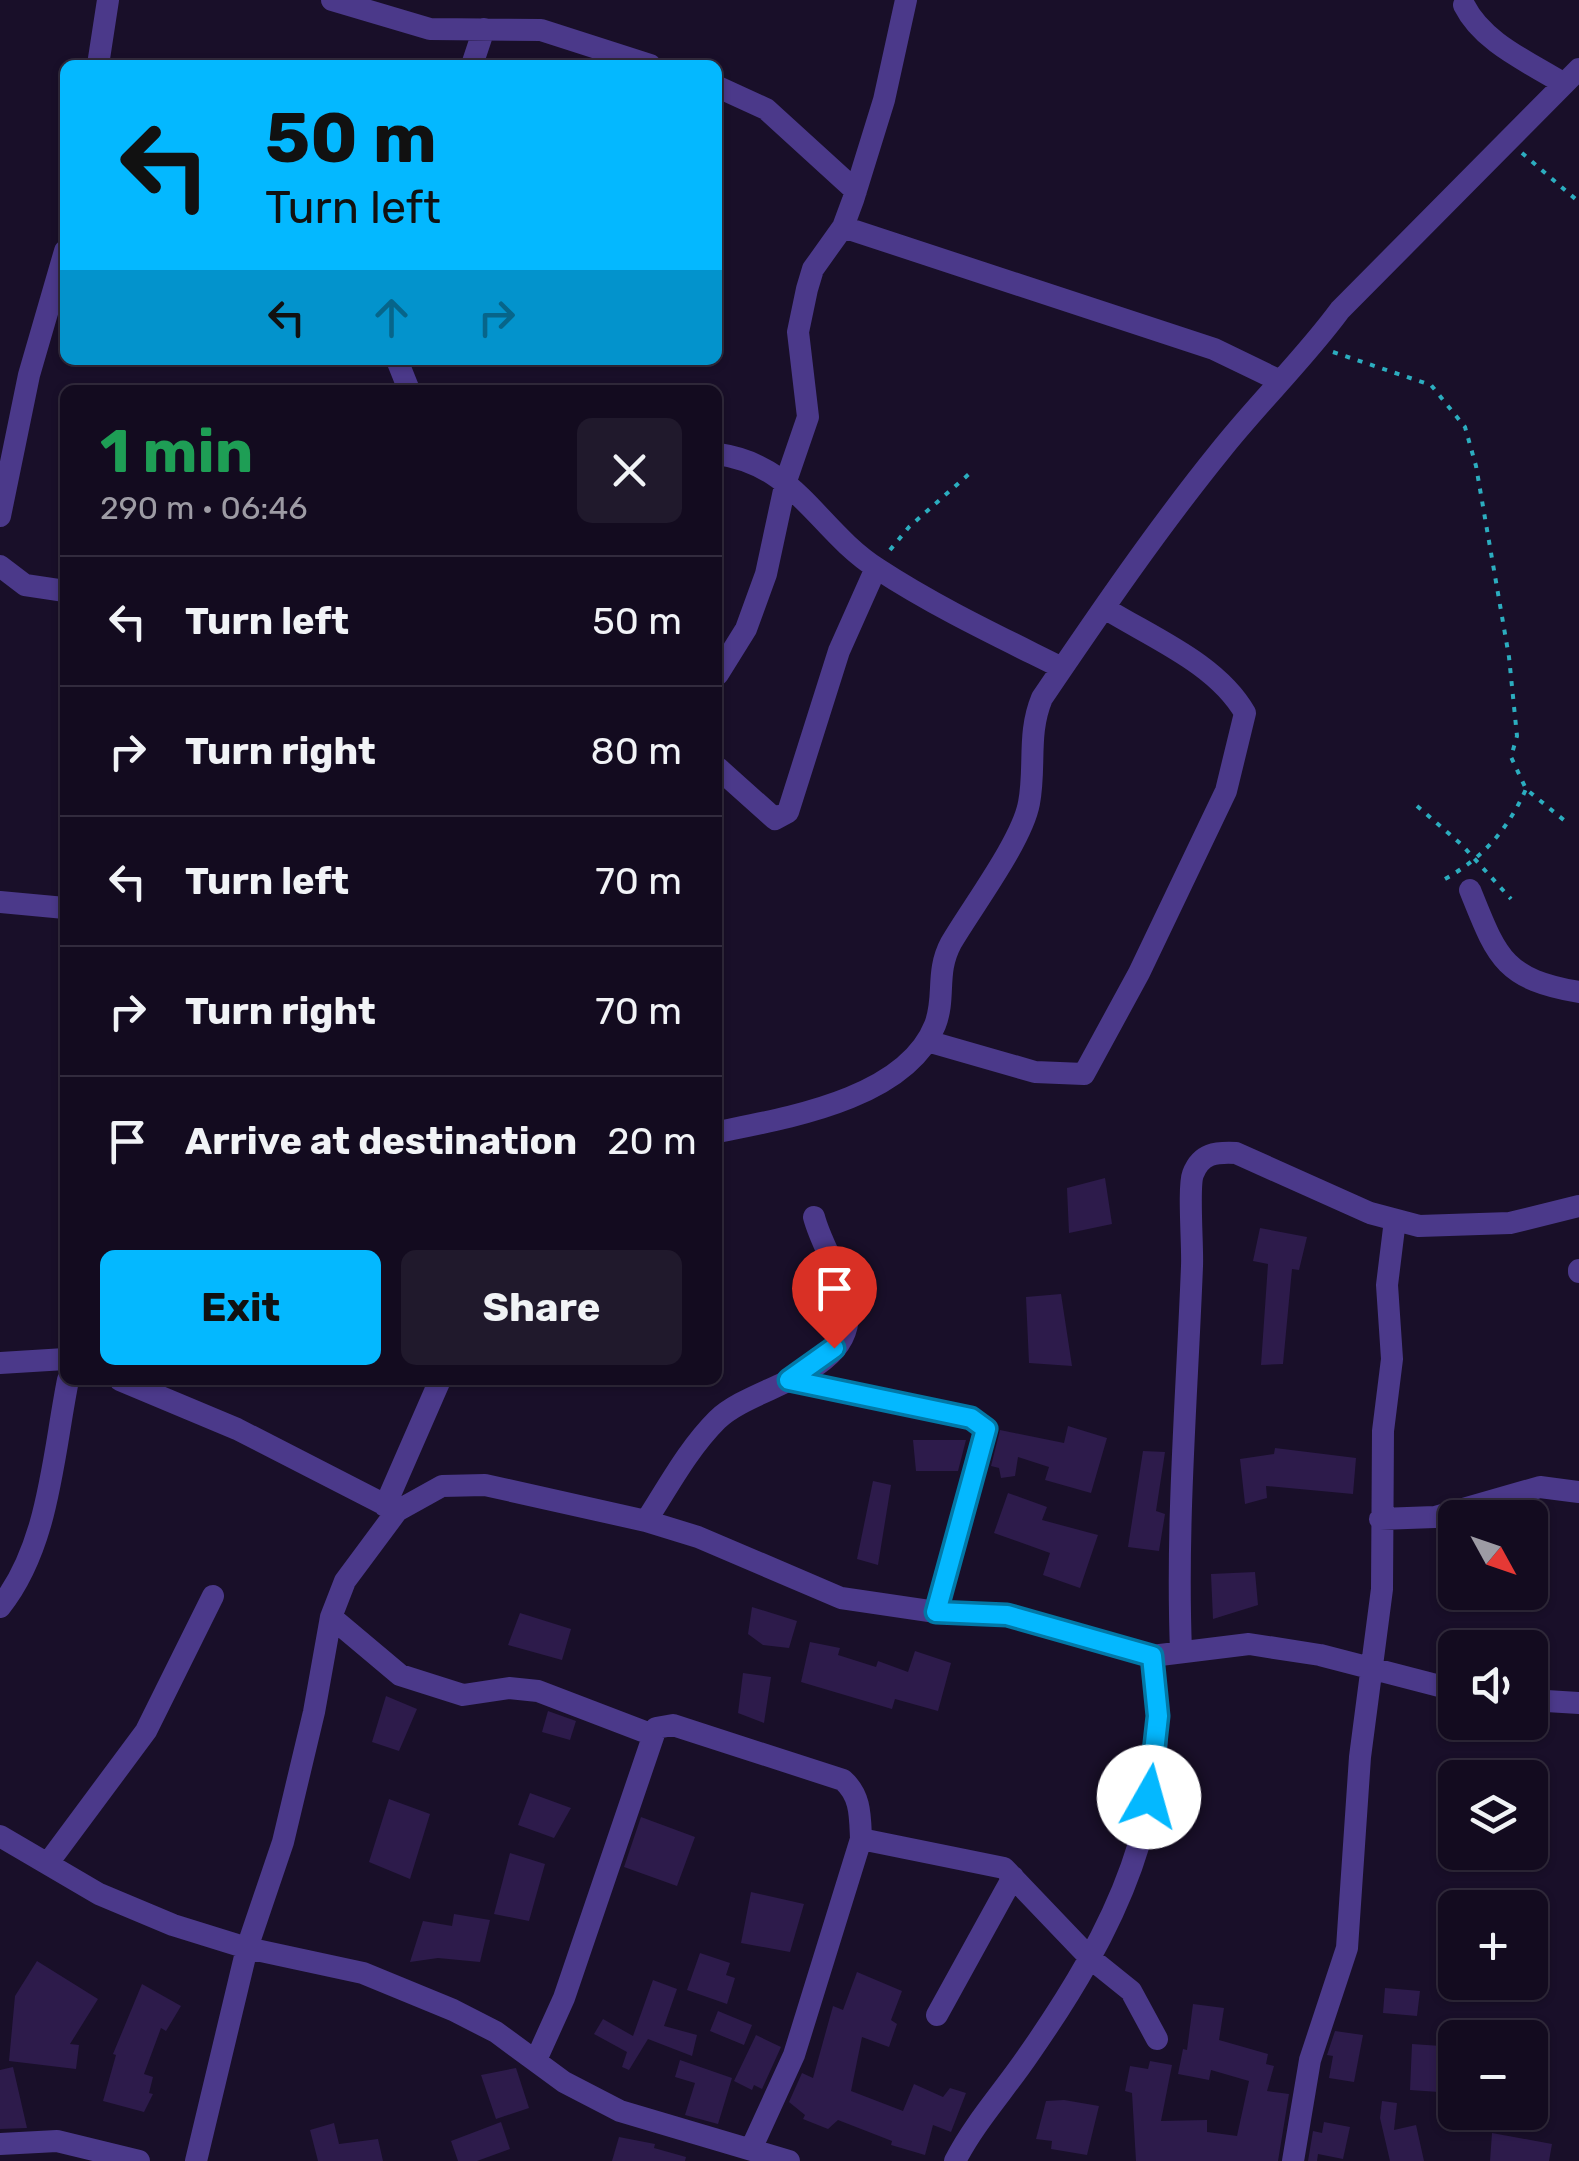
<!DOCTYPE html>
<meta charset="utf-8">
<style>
body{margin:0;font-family:Rubik,sans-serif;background:#20192c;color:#f1f3f6;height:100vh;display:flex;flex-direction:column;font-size:38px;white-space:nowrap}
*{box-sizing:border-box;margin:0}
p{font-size:32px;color:#9d9ba4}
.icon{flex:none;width:55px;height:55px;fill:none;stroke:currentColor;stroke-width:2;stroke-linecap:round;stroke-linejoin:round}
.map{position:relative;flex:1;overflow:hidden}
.drawer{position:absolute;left:60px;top:385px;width:662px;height:1000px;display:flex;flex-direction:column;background:#130b1f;border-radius:15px;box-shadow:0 2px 8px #0004,0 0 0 2px #322b3d}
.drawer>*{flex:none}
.guide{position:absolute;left:60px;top:60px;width:662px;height:305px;border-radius:15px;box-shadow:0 2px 8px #0004,0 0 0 2px #322b3d;background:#04b8ff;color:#111;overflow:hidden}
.needle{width:65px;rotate:130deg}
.tools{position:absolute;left:1438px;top:1500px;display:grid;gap:20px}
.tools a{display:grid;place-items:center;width:110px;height:110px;border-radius:15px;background:#130b1f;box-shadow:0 2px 8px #0004,0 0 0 2px #322b3d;font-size:50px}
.pin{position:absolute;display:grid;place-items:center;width:85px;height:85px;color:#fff;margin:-102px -42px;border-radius:50% 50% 50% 0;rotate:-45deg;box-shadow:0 0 10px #0007}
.pin .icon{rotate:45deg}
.me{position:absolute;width:110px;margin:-55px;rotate:7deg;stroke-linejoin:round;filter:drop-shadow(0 0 8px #0008)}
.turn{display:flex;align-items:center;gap:35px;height:210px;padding:0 40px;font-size:45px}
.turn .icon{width:130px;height:130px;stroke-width:2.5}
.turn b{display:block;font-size:70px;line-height:85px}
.lanes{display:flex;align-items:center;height:95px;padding:0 40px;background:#0003;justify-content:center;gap:50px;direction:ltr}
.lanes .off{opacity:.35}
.round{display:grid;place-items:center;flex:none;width:105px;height:105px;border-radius:15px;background:#20192c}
.summary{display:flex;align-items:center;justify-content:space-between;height:170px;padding:0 40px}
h1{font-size:60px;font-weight:700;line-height:75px;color:#1e9e55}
.action{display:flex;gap:20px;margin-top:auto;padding:20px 40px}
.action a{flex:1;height:115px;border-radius:15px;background:#04b8ff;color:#111;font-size:40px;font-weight:700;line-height:115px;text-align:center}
.action a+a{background:#20192c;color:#f1f3f6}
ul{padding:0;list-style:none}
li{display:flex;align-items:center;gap:30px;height:130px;padding:0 40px;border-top:2px solid #322b3d}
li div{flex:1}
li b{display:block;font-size:38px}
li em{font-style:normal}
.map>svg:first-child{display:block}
.building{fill:#2d1b4b}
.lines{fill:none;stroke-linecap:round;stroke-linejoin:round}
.path{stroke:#2cadbf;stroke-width:4;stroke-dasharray:5 8;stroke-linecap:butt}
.street{stroke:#4b398a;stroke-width:22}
.route-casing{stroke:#0378a6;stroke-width:25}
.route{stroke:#04b8ff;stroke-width:18}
</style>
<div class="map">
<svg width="1579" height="2161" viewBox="0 0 1579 2161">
<rect width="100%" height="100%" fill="#190f29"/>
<path class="building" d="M1105,1178l7,46 -43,9 -2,-45z
M1260,1228l47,9 -8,33 -7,-1 -9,95 -22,1 7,-101 -15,-3z
M1061,1294l11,72 -43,-3 -3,-66z
M1068,1426l39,12 -16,55 -46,-13 4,-13 -31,-10 -3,19 -14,2 -2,-10 -8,-2 9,-36 64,13z
M913,1440h53l-8,31h-42z
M1275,1448l81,10 -3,36 -87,-8 1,12 -22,6 -5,-45 34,-5z
M1143,1451l22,1 -9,59 9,3 -6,37 -31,-4z
M873,1481l18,4 -13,80 -21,-6z
M1008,1493l39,14 -5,13 56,15 -18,53 -37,-13 7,-22 -56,-20z
M1255,1572l3,33 -45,14 -2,-45z
M752,1607l45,14 -8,27 -26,-3 -15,-11z
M520,1613l51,16 -9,31 -54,-15z
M810,1642l30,6 -2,7 38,12 2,-6 30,11 7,-21 36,12 -13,48 -43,-12 -3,10 -91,-27z
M743,1673l28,4 -7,46 -26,-10z
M386,1696l31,13 -18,42 -27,-9z
M548,1711l28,10 -6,19 -28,-8z
M530,1793l41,15 -17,30 -36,-13z
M389,1799l41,15 -20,65 -41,-17z
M641,1817l54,20 -18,49 -53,-19z
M510,1853l35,11 -16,57 -35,-7z
M1524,1891l-2,17h-36l1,-16z
M751,1892l53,12 -14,48 -49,-9z
M454,1914l36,6 -10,42 -42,-4 -28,4 13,-41 29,5z
M700,1953l30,10 -4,12 9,3 -8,26 -40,-14z
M37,1961l61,38 -28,45 9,1 -3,24 -67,-8 6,-65z
M857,1972l45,19 -11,29 6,4 -8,23 -27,-10 -11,54 52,20 11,-27 29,13 7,-9 16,5 -15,39 -18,-7 -8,30 -34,-10 1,-4 -54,-21 -10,9 -25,-10 2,-4 -16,-13 13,-29 11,5 20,-72 10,4z
M653,1980l24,9 -13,37 33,9 -5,21 -44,-17 -19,31 -7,-3 5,-15 -33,-18 9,-15 30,17z
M142,1984l39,22 -15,25 -5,-3 -17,46 9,3 -4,16 4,1 -9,18 -41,-11 13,-46 -3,-1z
M1385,1988l35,3 -3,25 -34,-3z
M1193,2004l31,4 -5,32 49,14 -2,10 8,2 -7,25 22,3 -11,67h-142l-4,-68 -7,-2 5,-25 18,3 2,-8 22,4 -11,56 46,-1v12l30,4 12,-55 -38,-11 -2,10 -31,-6 5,-25 4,1z
M718,2011l34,14 -8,20 -34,-14z
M1335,2031l28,4 -9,47 -25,-4 4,-22 -6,-1z
M756,2035l25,12 -19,42 -8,-4 -2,5 -18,-9z
M1412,2044l29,2 -2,21 16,1v32l-16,-1v-7l-29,-2z
M680,2060l52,18 -14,46 -33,-9 10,-32 -20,-6z
M13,2067l14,61 -27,1v-59z
M516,2068l13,40 -33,11 -15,-44z
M1064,2100l35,6 -12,49 -36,-6 1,-8 -16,-2 10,-38z
M1382,2101l15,2 -3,27 22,-5 8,36h-34l-10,-43z
M501,2122l9,27 -33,12h-19l-7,-20z
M1324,2122l26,5 -7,32 -25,-5 -1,7h-9l5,-30 9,2z
M334,2123l5,21 39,-5 5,22h-65l-8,-31z
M1492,2133l60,11 -3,17h-59z
M619,2137l36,7 -1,4 32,9 -1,4h-73z"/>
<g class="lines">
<path class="path" d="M1522,153l57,49
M1333,352l98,33 34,42 11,39 33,191 8,79 -6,21 15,32 39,32
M890,550l19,-23 60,-53
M1417,806l45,39 49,54
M1445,879c39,-22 63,-50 81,-90"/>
<path class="street" d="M332,0l98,29 111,1 109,35
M1464,5c19,38 65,57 100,79
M98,65l10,-65
M472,65l12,-36
M718,87l48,22 90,82
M843,227l371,122 64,31
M397,360l12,30
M718,454c79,11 99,76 160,115 58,38 122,68 184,99
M0,516l29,-141 36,-124
M0,566l25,19 40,6
M718,674l28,-45 20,-55 20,-93 22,-64 -10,-85 9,-43 6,-20 30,-42 10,-27 31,-100 22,-100
M718,768l57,51 13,-7 51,-161 37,-83
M1470,890c27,67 33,89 109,102
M0,902l65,6
M927,1041l108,31 49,2 55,-101 87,-182 19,-78c-28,-49 -92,-75 -139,-104
M718,1132c68,-14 188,-33 217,-107 11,-28 0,-52 16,-82 21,-36 71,-102 78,-140 7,-37 -2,-69 13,-105 57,-84 115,-169 179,-248 38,-48 83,-91 119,-140l239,-241
M1579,1270v2
M0,1363l65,-4
M120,1380l117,49 160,82
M789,1380l182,38 14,11 -49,183
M385,1506l55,-126
M1380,1519l55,-2 105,-30 39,5
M646,1521c22,-34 42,-72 71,-101 35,-35 133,-44 131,-108 -2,-32 -26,-64 -34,-95
M0,1607c49,-61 53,-152 68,-227
M331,1617l69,58 63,20 46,-7 29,3 115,44
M1181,1651c-5,-128 6,-256 11,-385 1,-18 -4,-79 1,-92 8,-21 23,-22 43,-21l134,60 49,13 91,-3 69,-17
M1530,1700l49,3
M0,1836l99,58 74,31 74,23 116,25 90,37 43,22 68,50 56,29 169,50
M861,1839l143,29 86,90 41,33 26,48
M48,1863l98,-132 67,-135
M937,2015l76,-138
M536,2060l28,-62 92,-270 17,-3 170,55c18,16 17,36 18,59l-67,216 -43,94
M0,2144l57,-3 82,20
M196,2161l51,-213 36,-106 31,-130 17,-95 14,-36 52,-70 45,-25 43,-1 161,36 52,16 143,61 95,14 71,3 145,41 97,-12 71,11 135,35
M955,2161c20,-39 49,-70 74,-107 85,-122 147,-244 123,-398
M1293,2161l17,-101 37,-112 13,-191 22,-168 1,-158 9,-72 -5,-74 8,-65"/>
</g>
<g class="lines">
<defs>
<path id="route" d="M834,1348l-45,32 182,38 15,11 -50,183 71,3 145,41 6,60 -9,81"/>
</defs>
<use href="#route" class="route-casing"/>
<use href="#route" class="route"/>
</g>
</svg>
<div class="tools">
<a><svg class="needle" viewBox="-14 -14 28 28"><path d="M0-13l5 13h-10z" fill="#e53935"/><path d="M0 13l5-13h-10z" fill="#9d9ba4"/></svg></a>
<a><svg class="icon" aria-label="sound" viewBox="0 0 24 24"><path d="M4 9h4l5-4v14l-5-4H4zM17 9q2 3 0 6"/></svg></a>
<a><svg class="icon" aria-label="layers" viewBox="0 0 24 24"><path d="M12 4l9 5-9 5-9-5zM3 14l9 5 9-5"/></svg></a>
<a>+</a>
<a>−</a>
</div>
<div class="pin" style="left:834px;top:1348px;background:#d93025"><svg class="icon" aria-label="arrive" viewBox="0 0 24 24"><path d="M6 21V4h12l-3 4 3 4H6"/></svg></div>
<svg class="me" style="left:1149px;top:1797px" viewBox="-20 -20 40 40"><circle r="19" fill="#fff"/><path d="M0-13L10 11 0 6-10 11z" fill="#04b8ff"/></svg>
<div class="guide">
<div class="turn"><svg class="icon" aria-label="left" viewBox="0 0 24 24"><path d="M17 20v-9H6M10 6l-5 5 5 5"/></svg><div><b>50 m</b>Turn left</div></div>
<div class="lanes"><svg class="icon" aria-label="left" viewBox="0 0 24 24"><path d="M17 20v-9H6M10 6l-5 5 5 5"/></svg><svg class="icon off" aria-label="ahead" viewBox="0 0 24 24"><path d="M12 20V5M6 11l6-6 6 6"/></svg><svg class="icon off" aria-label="right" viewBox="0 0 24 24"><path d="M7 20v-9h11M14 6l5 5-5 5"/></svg></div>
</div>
<section class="drawer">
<div class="summary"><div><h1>1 min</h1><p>290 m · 06:46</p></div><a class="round"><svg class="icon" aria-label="close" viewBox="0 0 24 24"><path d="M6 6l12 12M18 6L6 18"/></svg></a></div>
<ul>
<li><svg class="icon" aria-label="left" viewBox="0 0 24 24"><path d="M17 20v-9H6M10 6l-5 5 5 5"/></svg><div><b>Turn left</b></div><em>50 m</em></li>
<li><svg class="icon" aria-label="right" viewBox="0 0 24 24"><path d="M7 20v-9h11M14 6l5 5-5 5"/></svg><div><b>Turn right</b></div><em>80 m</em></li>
<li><svg class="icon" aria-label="left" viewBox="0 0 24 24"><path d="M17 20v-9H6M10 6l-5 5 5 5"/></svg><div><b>Turn left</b></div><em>70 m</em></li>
<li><svg class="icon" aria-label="right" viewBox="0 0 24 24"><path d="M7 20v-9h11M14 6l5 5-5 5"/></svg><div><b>Turn right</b></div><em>70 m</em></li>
<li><svg class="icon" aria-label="arrive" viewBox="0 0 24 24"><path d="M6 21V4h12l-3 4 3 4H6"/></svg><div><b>Arrive at destination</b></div><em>20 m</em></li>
</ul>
<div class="action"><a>Exit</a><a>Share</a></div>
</section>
</div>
